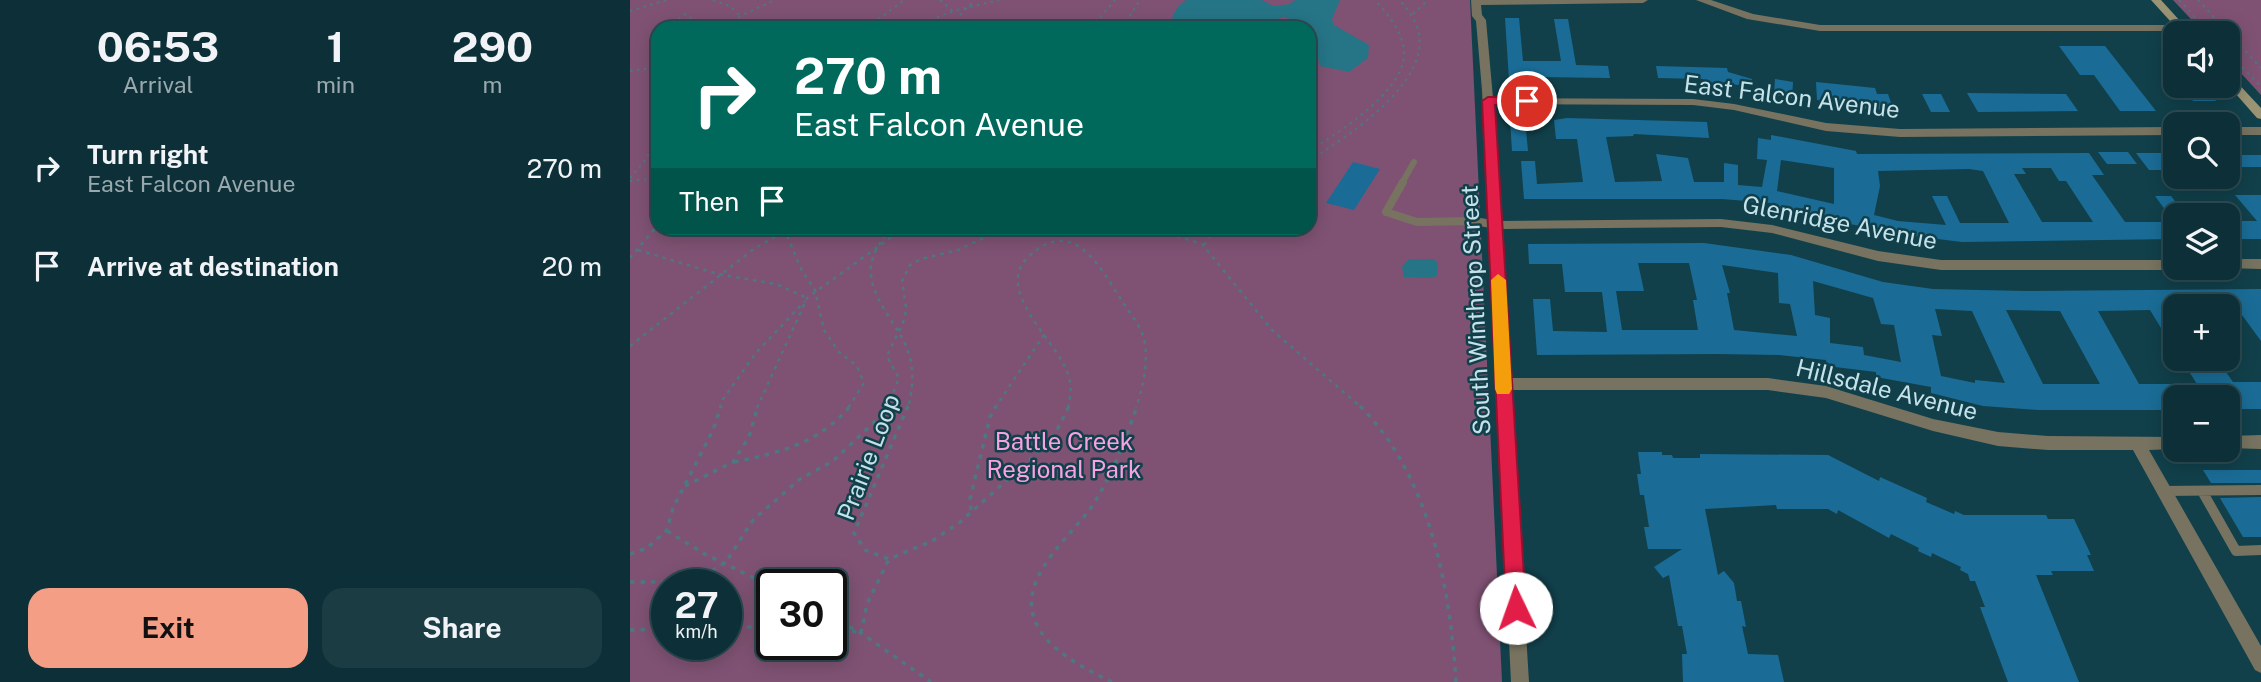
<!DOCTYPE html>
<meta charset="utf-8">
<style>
body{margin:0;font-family:"Public Sans",sans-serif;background:#1b3c43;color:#f1f3f6;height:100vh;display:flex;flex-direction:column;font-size:26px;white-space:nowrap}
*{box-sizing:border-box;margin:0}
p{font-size:23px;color:#9aa9ae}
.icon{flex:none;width:38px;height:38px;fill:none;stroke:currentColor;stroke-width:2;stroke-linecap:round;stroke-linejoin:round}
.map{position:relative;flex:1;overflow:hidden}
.sheet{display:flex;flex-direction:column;background:#0d3038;width:630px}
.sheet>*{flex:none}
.hud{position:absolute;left:21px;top:21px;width:665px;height:214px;border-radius:21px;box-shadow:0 4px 18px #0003,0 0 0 2px #2d4b53;background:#00695c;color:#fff;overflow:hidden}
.controls{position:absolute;left:1533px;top:21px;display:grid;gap:14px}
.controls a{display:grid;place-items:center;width:77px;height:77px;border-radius:14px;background:#0d3038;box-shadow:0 4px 18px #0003,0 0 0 2px #2d4b53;font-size:35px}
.speed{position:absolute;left:21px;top:569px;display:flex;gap:14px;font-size:35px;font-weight:700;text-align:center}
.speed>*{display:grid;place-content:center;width:91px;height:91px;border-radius:50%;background:#0d3038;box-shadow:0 4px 18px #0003,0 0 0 2px #2d4b53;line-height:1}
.speed small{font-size:18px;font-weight:400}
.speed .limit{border:4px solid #111;border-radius:10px;background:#fff;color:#111}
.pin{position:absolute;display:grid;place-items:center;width:60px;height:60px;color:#fff;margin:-30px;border:4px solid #fff;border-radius:50%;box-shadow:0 2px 7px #0007}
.me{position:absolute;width:77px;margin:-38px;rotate:357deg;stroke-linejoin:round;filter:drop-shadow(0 0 5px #0008)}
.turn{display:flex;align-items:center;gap:24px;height:147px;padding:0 28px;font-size:32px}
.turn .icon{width:91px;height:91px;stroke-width:2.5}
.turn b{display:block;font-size:49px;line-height:60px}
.then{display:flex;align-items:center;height:66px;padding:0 28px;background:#0003;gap:14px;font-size:26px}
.eta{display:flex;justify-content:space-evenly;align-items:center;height:119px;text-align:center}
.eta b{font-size:42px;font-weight:700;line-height:49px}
.action{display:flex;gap:14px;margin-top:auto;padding:14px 28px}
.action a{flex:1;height:80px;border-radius:21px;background:#f49e86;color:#111;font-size:28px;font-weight:700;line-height:80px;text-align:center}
.action a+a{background:#1b3c43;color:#f1f3f6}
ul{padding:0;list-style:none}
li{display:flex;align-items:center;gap:21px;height:98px;padding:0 28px}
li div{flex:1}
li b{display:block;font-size:26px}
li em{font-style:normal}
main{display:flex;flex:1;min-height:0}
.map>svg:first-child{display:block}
.green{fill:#7f5273;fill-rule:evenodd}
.water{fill:#267587}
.building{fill:#1a6c96;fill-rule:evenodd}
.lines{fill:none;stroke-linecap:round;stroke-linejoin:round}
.path-far2{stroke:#4e7781;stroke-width:2;stroke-dasharray:2.5 4.5;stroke-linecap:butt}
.path-far1{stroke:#4e7781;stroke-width:2.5;stroke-dasharray:3.5 5;stroke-linecap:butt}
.path{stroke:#4e7781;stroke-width:3.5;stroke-dasharray:4.5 6;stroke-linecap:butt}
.lane-far2{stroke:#777360;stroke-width:6}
.lane-far1{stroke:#777360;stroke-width:8}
.lane{stroke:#777360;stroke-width:10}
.street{fill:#777360;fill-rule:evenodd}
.secondary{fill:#9a9374;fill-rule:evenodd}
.route{fill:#e11d48;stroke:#92132f;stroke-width:2}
.slow{fill:#f59e0b}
.labels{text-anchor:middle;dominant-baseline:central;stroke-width:5;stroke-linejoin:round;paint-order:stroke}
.street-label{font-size:24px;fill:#c5e2ea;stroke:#11404b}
.park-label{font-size:24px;fill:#f8a2e2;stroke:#11404b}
</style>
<main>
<section class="sheet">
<div class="eta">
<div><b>06:53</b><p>Arrival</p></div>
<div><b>1</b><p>min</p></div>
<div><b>290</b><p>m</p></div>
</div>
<ul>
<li><svg class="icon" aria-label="right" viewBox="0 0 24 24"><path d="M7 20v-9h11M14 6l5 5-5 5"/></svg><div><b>Turn right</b><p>East Falcon Avenue</p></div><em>270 m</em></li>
<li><svg class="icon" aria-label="arrive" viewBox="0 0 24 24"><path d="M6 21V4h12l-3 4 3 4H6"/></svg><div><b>Arrive at destination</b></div><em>20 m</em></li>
</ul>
<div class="action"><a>Exit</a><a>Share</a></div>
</section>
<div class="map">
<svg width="1631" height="682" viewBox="0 0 1631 682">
<rect width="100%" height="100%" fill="#11404b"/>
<path class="green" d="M0,0h840l32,682h-872zM28,28h651v200h-651zM37,584h59v60h-59zM142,584h59v60h-59z
M1543,0h88v95l-33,-36v-26h-24z"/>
<path class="water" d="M556,0h76l11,6 17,-2 5,-4h45l-8,19 2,6 35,20 -1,13 -19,14 -29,-6 -12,-41 -24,-8 -34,11h-77c-3,-13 3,-21 13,-28z
M779,259h24l5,4 -1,12 -4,3 -29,-1 -2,-10z"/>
<path class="building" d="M875,18h14l4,43h38l-7,-42h14l8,46 32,1 2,12 -71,-1v3h-30z
M1429,46h46l51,65h-36l-26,-36h-14z
M1026,66l71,2 1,4 24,7 -1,7 -48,-4v-3l-45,-1z
M1145,79l18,3 -1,16 -18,-3z
M1186,82l59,6 2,6h11l6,17 -66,-5v-5l-11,-1z
M1553,89h23l10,12h-23z
M1337,93l99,1 12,17 -100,1z
M1292,94h19l9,18h-19z
M937,118l140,4 2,16 -75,-4 -1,2 -27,1 9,45 47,-1 -6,-27 32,4 6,24h30v-19l14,2v20l24,2 5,-27 -10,-1 1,-21 13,2v-5l85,16 1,3 232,-1 15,22h-12l33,47h49l-19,-26h16l4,5v38l-213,3 -97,-12v-3l-50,-10v-3l-44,-7v-4l-49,-4h-198l-3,-38h14l2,23 46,-2 -6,-43h-21l-2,-19zM1151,160l53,8v36l-57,-13zM1392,168h29l8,13h7l27,41h-51l-28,-48h12zM1339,169l14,2 26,52h-49l-13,-27h-15l14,29 -48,-4 -24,-6 6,-29 -2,-15z
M880,120h15l3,31h-16z
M1468,152h30l9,12h-30z
M1506,153h39v17h-26z
M1598,155h33v12h-33z
M723,162l27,7 -26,41 -28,-7z
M1605,195h26v44h-33v-18h29z
M1074,243l87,12 92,27 50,7 92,2 236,-2v52l-22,-30h-11v-5h-53v45l-25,-41 -52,1 41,73h58l-16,-25h36l16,23h28v27h-22l-8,-12h-56v13h-137l-55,-4 -52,-13v-6l-55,-10v-5l-49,-6 -1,-6 -47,-5 -61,-1 -181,1 -4,-56h17l3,32 54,1 -5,-40h-37l-3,-28h-33l-1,-20zM1008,263h51l8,37h-4l5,30h-76l-6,-39h28zM1092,265l56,8 1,30 11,1 7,32 -63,-6 -7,-37h3zM1183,281l60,17 8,26 13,1 7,37 -37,-7 -1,-8 -33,-4v-25l-15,-3zM1305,309l37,2 33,72 -30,-3v3l-34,-7 -9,-41 10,1zM1376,310l54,1 40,73h-57z
M1008,452h24v3h10l1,3h27v-4l128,1 51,26 1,-4 47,21 -1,4 28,12 1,-3 9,4h82l2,4h26l17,36h-4l7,16h-43l2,4h-17l43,107h-71l-28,-75h5l-10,-26h-5l-2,-7 -8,-4 1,-3 -29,-14 -1,4 -13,-6 1,-3 -28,-14 -2,4 -51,-28 -1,4 -9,-5h-51l-1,-4 -71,4 13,66 6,-4 10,12 3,18h4l5,26 -4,-1 6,28 30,1 6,27h-101l-1,-28h5l-5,-28h-4l-9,-51 -6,3 -9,-11 28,-18h-34l-4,-22h5l-5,-32h-4l-3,-21h4z
M1573,470h58v13h-50z
M1631,497v40h-18l-23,-39z"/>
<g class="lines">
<path class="path-far2" d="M83,0l17,6 10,10
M310,0l13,11
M1549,0l31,33
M1568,0l63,68
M0,11l37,-11
M783,14l15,-14
M38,28l16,-14 17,10 73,-3 13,7
M99,28l11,-12 35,-16
M237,28l37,-28
M281,28l42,-17 46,-11
M335,28l-5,-13 15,-15
M461,28l24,-28
M492,28l18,-28
M1598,52l33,35
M0,71l28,-4
M679,151c29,-18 91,-57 95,-94 2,-22 -16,-42 -29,-57
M679,161c37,-24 133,-84 106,-139 -3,-8 -10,-15 -15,-22
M0,178l17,-20 11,-29
M0,181l28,-3"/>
<path class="path-far1" d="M154,228l18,43 13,19 9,40 15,22 18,14 7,17 -16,25
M260,228c-8,12 -17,23 -19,38 -3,31 26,56 36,83 8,19 6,39 1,59
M446,228l81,2 45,14 70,86 90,78
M574,245l12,-17
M8,250l80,24 58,10 31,14
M0,258l28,-33
M0,346l125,-98 36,-20
M90,408l3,-9 32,-45 50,-53
M127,408l50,-110 97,-70
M257,408l12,-30 -12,-22 18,-38 1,-11 -4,-26 8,-16 11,-6 37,-9 30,-14 53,-8
M365,408l50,-75
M438,408c3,-13 4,-25 -1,-37 -13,-32 -74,-82 -38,-115 44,-40 69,8 91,42 8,13 20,26 24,41 5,22 -1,48 -8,69"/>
<path class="path" d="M278,406l-54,127 11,17 24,9 43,-18 27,-18 86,-77 13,-18 11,-22
M730,406c70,70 90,181 96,276
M104,462c45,-9 86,-19 116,-56
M55,486l48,-24 16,-25 9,-31
M341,510l-1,-11 20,-82 6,-11
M37,531l38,23 67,33
M0,554l17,-6 20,-18 6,-22 40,-78 8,-24
M0,582h48l29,-8 19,-12 27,-42 47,-41 33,-18 52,-49 3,-6
M201,617l30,16 70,49
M96,627h46
M0,630l37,-1
M201,630l27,2
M231,633l6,-29 22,-45
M482,682c-46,-22 -106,-55 -69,-114 13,-22 32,-39 47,-59 21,-31 35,-68 47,-103"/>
<path class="lane-far2" d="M772,183l12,-21"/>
<path class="lane-far1" d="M773,182l-17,30 31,10 58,-1 21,4"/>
<path class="lane" d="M1533,491l98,-1
M1572,491l34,60 25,-1"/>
<path class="street" d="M841,0h177l-5,3 -162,2 1,10 4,5 7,78 200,1 41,5 92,19 74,6 275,-2v8l-275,2 -74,-6 -92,-21 -41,-5 -200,-1 8,117 220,-2 51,6 106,26 63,9h234v8h5l-5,2h-234l-63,-9 -106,-28 -51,-6 -220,2 9,149h258l58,8 107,33 65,13 50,4 127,1v12l-26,1 112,196v27l-6,-3 -122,-220h-85l-50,-4 -65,-15 -107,-33 -58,-8h-257l18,292h-18l-29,-592 -6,-69 -4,-5z
M1066,0h15l42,14 67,11h361l5,3 -5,3h-361l-73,-12z
M1598,127h33v8h-33z
M1598,259h33v10l-36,-1h3z
M1631,435v14l-33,-1v-12z"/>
<path class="secondary" d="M1521,0h10l30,33h-10z
M1598,76l4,1 29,31v11l-4,-1 -29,-33z"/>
</g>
<path class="route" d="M897,97l6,4 -2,3 -36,1 31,503 -3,7 -7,3 -7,-3 -3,-7 -24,-507 6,-4z"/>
<path class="slow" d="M868,274l8,6 6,109 -3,5h-12l-2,-5 -4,-109z"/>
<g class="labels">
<g class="street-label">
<text transform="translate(1162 96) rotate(7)">East Falcon Avenue</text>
<text transform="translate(1210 222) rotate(11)">Glenridge Avenue</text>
<text transform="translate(845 310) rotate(-93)">South Winthrop Street</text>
<text transform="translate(1257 389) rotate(14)">Hillsdale Avenue</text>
<text transform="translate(238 457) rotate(-69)">Prairie Loop</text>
</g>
<g class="park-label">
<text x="434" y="441">Battle Creek<tspan x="434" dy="28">Regional Park</tspan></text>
</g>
</g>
</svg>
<div class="controls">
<a><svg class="icon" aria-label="sound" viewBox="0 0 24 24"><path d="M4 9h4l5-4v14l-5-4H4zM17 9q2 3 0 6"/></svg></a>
<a><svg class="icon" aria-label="search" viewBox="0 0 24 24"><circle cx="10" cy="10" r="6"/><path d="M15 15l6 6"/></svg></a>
<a><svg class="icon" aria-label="layers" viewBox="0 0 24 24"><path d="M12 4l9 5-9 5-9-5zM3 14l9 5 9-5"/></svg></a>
<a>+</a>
<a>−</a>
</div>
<div class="speed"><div>27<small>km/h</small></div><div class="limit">30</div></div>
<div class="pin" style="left:897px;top:101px;background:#d93025"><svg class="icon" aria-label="arrive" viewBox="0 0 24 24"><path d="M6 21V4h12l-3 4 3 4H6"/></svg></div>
<svg class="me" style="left:886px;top:608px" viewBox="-20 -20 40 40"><circle r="19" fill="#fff"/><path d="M0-13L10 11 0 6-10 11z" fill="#e11d48"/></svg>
<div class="hud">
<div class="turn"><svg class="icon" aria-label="right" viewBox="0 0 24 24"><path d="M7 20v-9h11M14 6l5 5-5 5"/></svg><div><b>270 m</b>East Falcon Avenue</div></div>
<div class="then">Then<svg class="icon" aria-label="arrive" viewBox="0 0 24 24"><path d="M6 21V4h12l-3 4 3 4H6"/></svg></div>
</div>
</div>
</main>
